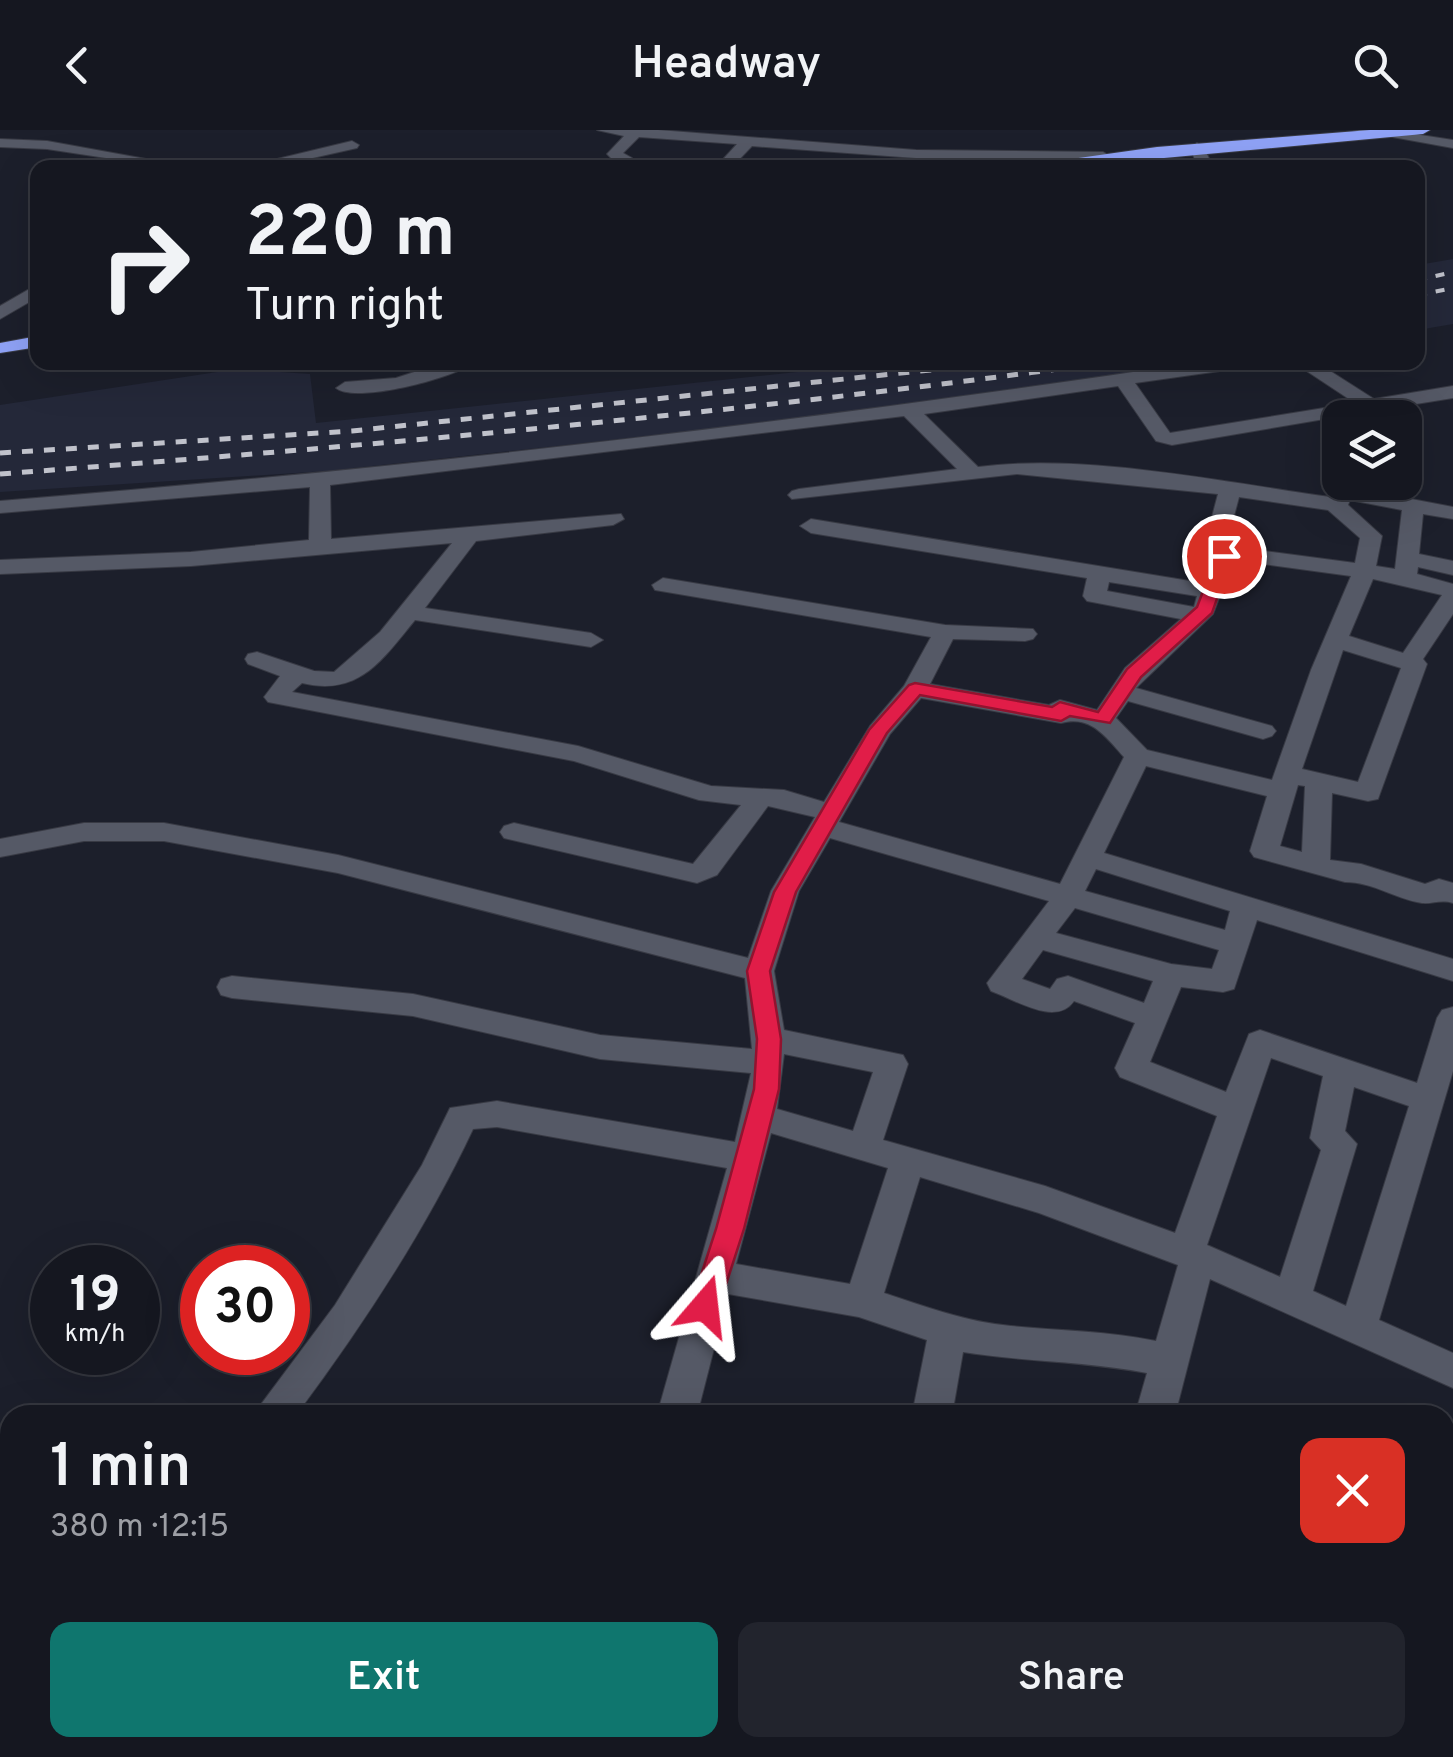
<!DOCTYPE html>
<meta charset="utf-8">
<style>
body{margin:0;font-family:Overpass,sans-serif;background:#22242d;color:#f1f3f6;height:100vh;display:flex;flex-direction:column;font-size:38px;white-space:nowrap}
*{box-sizing:border-box;margin:0}
p{font-size:32px;color:#9d9fa5}
.icon{flex:none;width:55px;height:55px;fill:none;stroke:currentColor;stroke-width:2;stroke-linecap:round;stroke-linejoin:round}
.map{position:relative;flex:1;overflow:hidden}
.side{position:absolute;left:0px;top:1275px;width:1455px;height:352px;display:flex;flex-direction:column;background:#151720;border-radius:30px 30px 0 0;box-shadow:0 10px 40px #0002,0 0 0 2px #34363e}
.side>*{flex:none}
.guide{position:absolute;left:30px;top:30px;width:1395px;height:210px;border-radius:20px;box-shadow:0 10px 40px #0002,0 0 0 2px #34363e;background:#151720;color:#f1f3f6;overflow:hidden}
.tools{position:absolute;left:1322px;top:270px;display:grid;gap:20px}
.tools a{display:grid;place-items:center;width:100px;height:100px;border-radius:20px;background:#151720;box-shadow:0 10px 40px #0002,0 0 0 2px #34363e;font-size:50px}
.speed{position:absolute;left:30px;top:1115px;display:flex;gap:20px;font-size:50px;font-weight:700;text-align:center}
.speed>*{display:grid;place-content:center;width:130px;height:130px;border-radius:50%;background:#151720;box-shadow:0 10px 40px #0002,0 0 0 2px #34363e;line-height:1}
.speed small{font-size:25px;font-weight:400}
.speed .limit{border:15px solid #d22;background:#fff;color:#111}
.pin{position:absolute;display:grid;place-items:center;width:85px;height:85px;color:#fff;margin:-42px;border:5px solid #fff;border-radius:50%;box-shadow:0 2px 10px #0007}
.me{position:absolute;width:110px;margin:-55px;rotate:17deg;stroke-linejoin:round;filter:drop-shadow(0 0 8px #0008)}
.turn{display:flex;align-items:center;gap:35px;height:210px;padding:0 50px;font-size:45px}
.turn .icon{width:130px;height:130px;stroke-width:2.5}
.turn b{display:block;font-size:70px;line-height:85px}
.round{display:grid;place-items:center;flex:none;width:105px;height:105px;border-radius:20px;background:#22242d}
.summary{display:flex;align-items:center;justify-content:space-between;height:170px;padding:0 50px}
h1{font-size:60px;font-weight:600;line-height:75px}
.cta{display:flex;gap:20px;margin-top:auto;padding:20px 50px}
.cta a{flex:1;height:115px;border-radius:20px;background:#0f766e;color:#fff;font-size:40px;font-weight:600;line-height:115px;text-align:center}
.cta a+a{background:#22242d;color:#f1f3f6}
header{display:flex;justify-content:space-between;align-items:center;height:130px;padding:0 50px;background:#151720;font-size:45px;font-weight:600}
.map>svg:first-child{display:block}
.built{fill:#242839}
.lines{fill:none;stroke-linecap:round;stroke-linejoin:round}
.street-casing{stroke:#383a44;stroke-width:2}
.highway-casing{stroke:#383a44;stroke-width:2}
.street{fill:#555966;fill-rule:evenodd}
.highway{fill:#8fa2f6;fill-rule:evenodd}
.rail-far1{stroke:#c0c2cb;stroke-width:4;stroke-dasharray:9 9;stroke-linecap:butt}
.rail{stroke:#c0c2cb;stroke-width:5;stroke-dasharray:11 11;stroke-linecap:butt}
.route{fill:#e11d48;stroke:#92132f;stroke-width:2.5}
</style>
<header><svg class="icon" aria-label="back" viewBox="0 0 24 24"><path d="M15 5l-7 7 7 7"/></svg>Headway<svg class="icon" aria-label="search" viewBox="0 0 24 24"><circle cx="10" cy="10" r="6"/><path d="M15 15l6 6"/></svg></header>
<div class="map">
<svg width="1453" height="1627" viewBox="0 0 1453 1627">
<rect width="100%" height="100%" fill="#1c1f2b"/>
<path class="built" d="M1453,129v65l-35,6v-65z
M882,233h333l-284,42 -605,66 -326,21v-87l237,-36 73,5 6,49z"/>
<g class="lines">
<defs>
<path id="street" d="M597,0h61l258,20 187,2 7,4 -7,4 -187,-2 -164,-12 -21,22h-16l22,-24 -98,-7 -16,16 9,5 3,10h-14l-14,-14 17,-18z
M1354,0h34l65,10v8z
M0,9l47,2 99,18 -7,4 -92,-14 -47,-2z
M352,11l7,4 -2,3 -89,20h-29z
M1197,13l7,4 9,21h-15l-8,-21z
M38,154v13l-38,22v-13z
M445,232h30c-20,16 -120,42 -139,26l9,-6 51,-4z
M1200,232h50l-9,6 -106,15 35,50 185,-30 -62,-41h23l58,37 79,-13v12l-68,11 3,4 -5,5 -12,-1 -5,-5 -194,33 -16,-4 -38,-55 -194,28 54,53c107,-14 244,15 352,30l10,-20v5h16l-2,6 99,19v12l-30,-5 -4,40 34,7v14l-35,-8 -1,7 36,10v30l-30,45 4,5 -49,135 -10,2 -36,-8 -2,67 31,4 64,20 14,-5 14,4v20c-12,-4 -20,1 -31,0 -27,-4 -49,-21 -77,-21l-91,-25 -4,-6 17,-55 -121,-30 -42,87 349,106v22l-196,-61 -23,69 -11,3 -42,-5 -31,75 76,30 23,-58 11,-4 157,53 20,-65 5,-8 11,-3v64l-74,249 74,33v35l-243,-109 -35,136h-40l12,-42c-61,-12 -123,-11 -184,-21l-11,63h-40l15,-75 -68,-23 -131,-23 -31,121h-40l70,-247 -230,-41 -24,2c-48,102 -110,196 -177,286h-43l82,-110 87,-140 28,-57 47,-7 238,41 16,-69 -151,-14 -187,-43 -181,-18 -11,-3 -4,-8 4,-8 11,-3 181,18 187,41 152,14 -7,-71 -407,-105 -174,-32h-80l-84,16v-18l84,-16h80l174,32 410,103 23,-67 44,-74 -47,-11 -51,69 -20,8 -193,-45 -4,-6 4,-6 10,-3 179,41 48,-59 -42,-5 -125,-39 -306,-59 -4,-5 16,-21 -32,-12 -3,-5 3,-5 9,-2 57,19 20,1 46,-40 72,-89 -261,23 -191,8v-14l191,-8 118,-12 1,-53 -310,26v-12c402,-32 802,-79 1200,-139zM904,286l53,53 -158,20 -7,2 -4,4 4,4 225,-25 201,20 -15,57 8,6 -9,26 -391,-64 -11,7 11,7 276,45 -4,18 4,5 94,18 -56,49 -28,42 -37,-10 -11,5 -119,-21 23,-45 72,2 8,-2 4,-5 -4,-5 -88,-4 -282,-47 -11,7 3,5 276,47 -27,49 -34,40 -46,76 -40,-12 -73,-4 -133,-40 -286,-54 10,-9c57,14 80,-23 113,-63l176,27 12,-7 -12,-7 -166,-25 51,-67 137,-16 11,-6 -3,-5 -290,25 -1,-54zM1239,367l89,13 32,28 -5,25 -129,-17zM1350,370l52,10 -7,59 -19,-3 6,-30 -34,-31zM1234,430l117,16 -40,94 -39,110 -125,-30 -31,-32 12,-17 135,38 9,-3 4,-5 -4,-5 -136,-38 77,-74zM1373,449l69,16 -39,58 -54,-17zM1109,452l88,14 -3,11 -87,-16zM1343,520l58,18 -43,114 -56,-13zM921,568l140,25c30,-8 44,13 63,34l-64,127 -221,-62 51,-88zM1298,655l7,1 -3,66 -22,-6zM830,708l219,63 -62,82 4,8c25,9 65,36 83,10l61,22 -20,45 5,9 97,39 -42,117 -130,-47 -162,-46 25,-76 -5,-9 -119,-25 -10,-59 25,-80zM1096,739l134,42 -5,19 -140,-39zM1075,778l144,42 -7,19 -41,-5 -115,-31zM1043,820l110,31 -9,22 -76,-27 -11,3 -7,10 -28,-10zM784,924l89,18 -20,59 -76,-22zM1271,928l52,18 -13,62 11,12 -41,127 -73,-32zM1354,957l55,19 -63,200 -33,-15 44,-147 -12,-13zM771,1003l117,35 -38,116 -114,-20zM920,1047l119,36 139,52 -22,76c-49,-10 -96,-10 -145,-15 -44,-4 -85,-19 -127,-33z
M10,1540v48l-10,5v-49z
M804,1618h46l-2,9h-46z"/>
<path id="highway" d="M1370,0h60l-7,4 -367,34h-48l149,-21z
M38,206v11l-38,6v-10z"/>
</defs>
<use href="#street" class="street-casing"/>
<use href="#highway" class="highway-casing"/>
<use href="#street" class="street"/>
<use href="#highway" class="highway"/>
<path class="rail-far1" d="M1418,150l35,-8
M1418,165l35,-7"/>
<path class="rail" d="M0,323l352,-22 654,-69
M0,344c371,-28 741,-61 1110,-112"/>
</g>
<path class="route" d="M1218,422l14,4 -20,57 -71,64 -31,46 -40,-7 -9,5 -141,-26 -33,38 -91,159 -26,79 11,68 -2,50 -35,140 -25,77 -4,9 -10,3 -10,-3 -4,-9 25,-77 38,-140 3,-50 -10,-68 27,-79 95,-162 40,-45 6,-2 137,24 8,-5 38,10 29,-43 70,-62z"/>
</svg>
<div class="tools">
<a><svg class="icon" aria-label="layers" viewBox="0 0 24 24"><path d="M12 4l9 5-9 5-9-5zM3 14l9 5 9-5"/></svg></a>
</div>
<div class="speed"><div>19<small>km/h</small></div><div class="limit">30</div></div>
<div class="pin" style="left:1224px;top:426px;background:#d93025"><svg class="icon" aria-label="arrive" viewBox="0 0 24 24"><path d="M6 21V4h12l-3 4 3 4H6"/></svg></div>
<svg class="me" style="left:705px;top:1176px" viewBox="-20 -20 40 40"><path d="M0-17L14 15 0 8-14 15z" fill="#e11d48" stroke="#fff" stroke-width="4"/></svg>
<div class="guide">
<div class="turn"><svg class="icon" aria-label="right" viewBox="0 0 24 24"><path d="M7 20v-9h11M14 6l5 5-5 5"/></svg><div><b>220 m</b>Turn right</div></div>
</div>
<section class="side">
<div class="summary"><div><h1>1 min</h1><p>380 m · 12:15</p></div><a class="round" style="background:#d93025;color:#fff"><svg class="icon" aria-label="close" viewBox="0 0 24 24"><path d="M6 6l12 12M18 6L6 18"/></svg></a></div>
<div class="cta"><a>Exit</a><a>Share</a></div>
</section>
</div>
